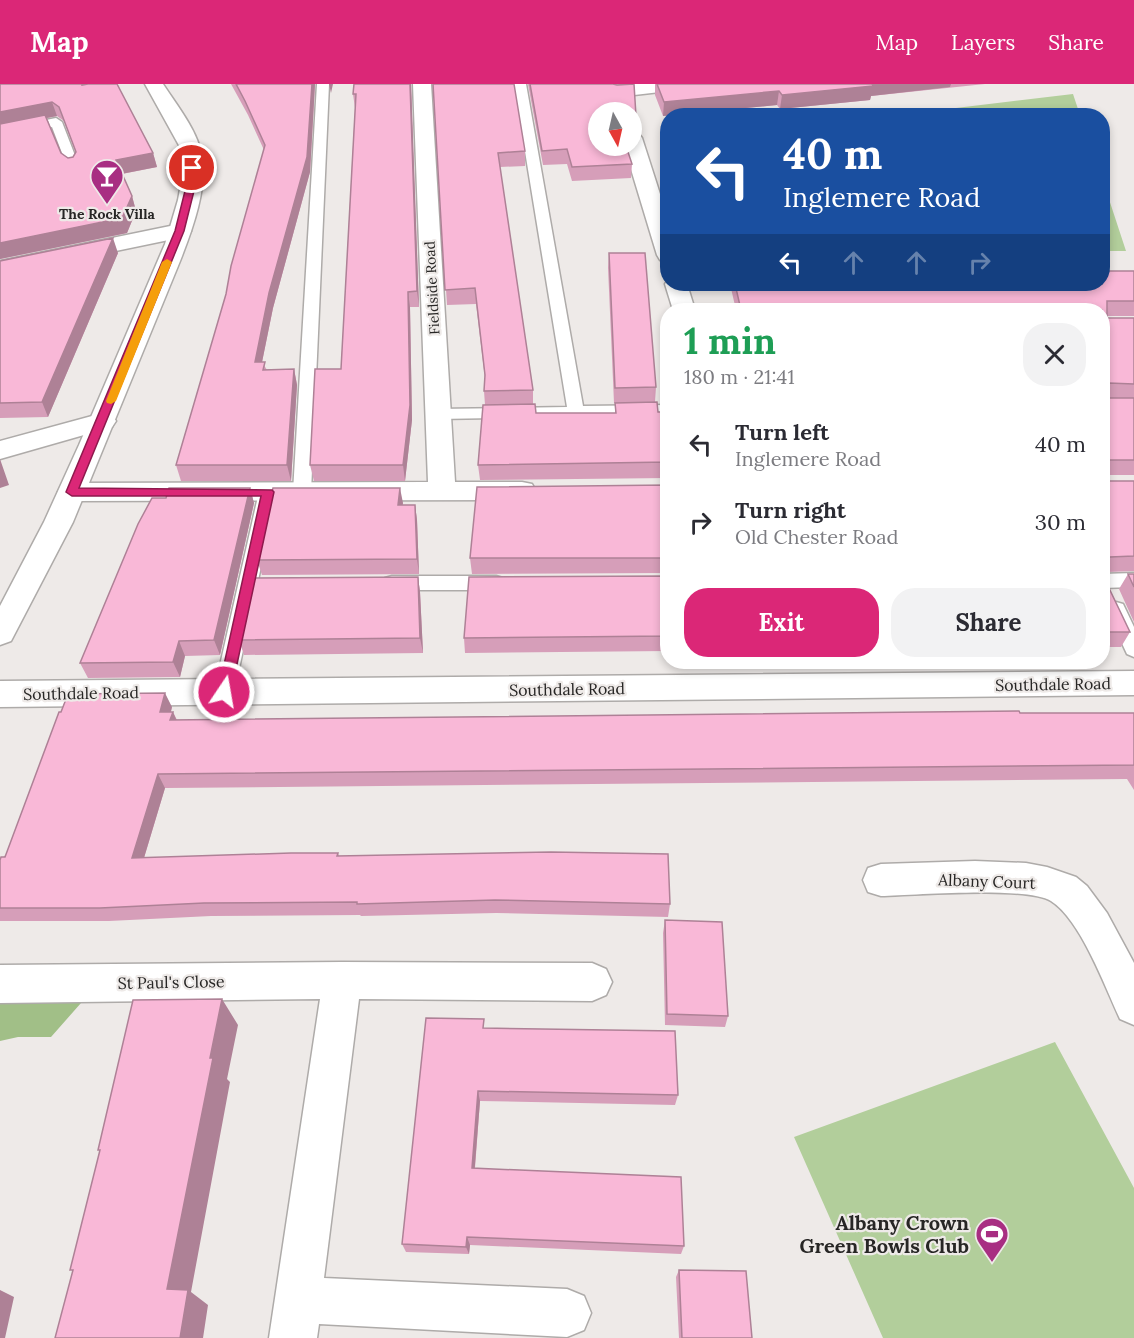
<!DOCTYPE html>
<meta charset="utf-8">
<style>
body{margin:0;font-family:Lora,serif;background:#f2f2f3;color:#2b2b33;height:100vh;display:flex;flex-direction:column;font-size:22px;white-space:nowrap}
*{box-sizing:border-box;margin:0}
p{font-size:20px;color:#7c7c81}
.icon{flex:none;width:33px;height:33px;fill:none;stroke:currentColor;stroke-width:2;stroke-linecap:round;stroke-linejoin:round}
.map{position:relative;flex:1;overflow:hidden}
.drawer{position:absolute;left:660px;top:219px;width:450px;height:366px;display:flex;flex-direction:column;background:#fff;border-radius:24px;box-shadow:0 3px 9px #0003}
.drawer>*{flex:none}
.guide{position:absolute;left:660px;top:24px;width:450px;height:183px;border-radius:24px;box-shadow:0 3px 9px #0003;background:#1a4fa0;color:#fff;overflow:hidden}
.needle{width:39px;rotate:172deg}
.fabs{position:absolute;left:588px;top:18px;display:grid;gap:12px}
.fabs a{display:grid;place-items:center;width:54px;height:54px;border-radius:50%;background:#fff;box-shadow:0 3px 9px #0003;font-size:30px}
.pin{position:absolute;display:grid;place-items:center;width:51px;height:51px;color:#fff;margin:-26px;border:3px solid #fff;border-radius:50%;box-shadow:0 2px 6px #0007}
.me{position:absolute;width:66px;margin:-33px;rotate:12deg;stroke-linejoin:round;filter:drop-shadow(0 0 4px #0008)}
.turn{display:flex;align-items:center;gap:21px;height:126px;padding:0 24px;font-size:27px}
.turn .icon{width:78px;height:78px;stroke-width:2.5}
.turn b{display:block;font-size:42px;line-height:51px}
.lanes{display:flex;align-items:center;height:57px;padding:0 24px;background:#0003;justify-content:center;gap:30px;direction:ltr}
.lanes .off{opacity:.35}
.round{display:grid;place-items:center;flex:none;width:63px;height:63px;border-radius:24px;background:#f2f2f3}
.headline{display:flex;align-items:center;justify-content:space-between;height:102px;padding:0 24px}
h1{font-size:36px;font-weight:700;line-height:45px;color:#1e9e55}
.cta{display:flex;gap:12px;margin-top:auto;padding:12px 24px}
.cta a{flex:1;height:69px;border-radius:24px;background:#db2777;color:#fff;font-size:24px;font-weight:700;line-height:69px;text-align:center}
.cta a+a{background:#f2f2f3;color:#2b2b33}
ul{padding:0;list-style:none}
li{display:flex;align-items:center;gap:18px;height:78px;padding:0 24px}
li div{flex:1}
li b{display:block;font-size:22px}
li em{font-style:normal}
header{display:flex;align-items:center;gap:36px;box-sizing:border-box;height:84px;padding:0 30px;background:#db2777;color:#fff}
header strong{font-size:28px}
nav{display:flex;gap:33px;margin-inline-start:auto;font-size:21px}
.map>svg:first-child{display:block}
.green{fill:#b2ce9b}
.forest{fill:#a1bf87}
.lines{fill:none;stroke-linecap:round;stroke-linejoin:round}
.service-casing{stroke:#aeaba9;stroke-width:3}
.minor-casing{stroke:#aeaba9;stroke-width:3}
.secondary-casing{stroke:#aeaba9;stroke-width:3}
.service{fill:#fff;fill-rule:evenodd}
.minor{fill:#fff;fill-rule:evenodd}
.secondary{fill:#fff;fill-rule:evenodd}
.wall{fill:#d69eb9;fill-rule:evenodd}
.shaded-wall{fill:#ae8196}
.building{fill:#f9b8d7;stroke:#ae8196;stroke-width:1.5}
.route{fill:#db2777;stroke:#8e194d;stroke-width:1.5}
.slow{fill:#f59e0b}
.labels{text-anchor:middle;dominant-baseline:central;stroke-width:4.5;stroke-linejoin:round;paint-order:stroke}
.far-poi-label{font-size:14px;font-weight:bold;fill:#272625;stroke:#eeeae8}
.far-street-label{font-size:14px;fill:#272625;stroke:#eeeae8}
.street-label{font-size:16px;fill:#272625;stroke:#eeeae8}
.near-poi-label{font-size:20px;font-weight:bold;fill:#272625;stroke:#eeeae8;text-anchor:end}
</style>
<header>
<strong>Map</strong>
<nav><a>Map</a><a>Layers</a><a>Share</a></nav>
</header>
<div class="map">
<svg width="1134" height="1254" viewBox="0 0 1134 1254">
<rect width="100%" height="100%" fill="#eeeae8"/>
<path class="green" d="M1073,10l7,21h-182z
M1102,97h1l23,70h-23z
M1055,958l79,146v150h-251l-89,-201z"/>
<path class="forest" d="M0,919h81l-30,34h-33l-18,4z"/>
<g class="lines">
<defs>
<path id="service" d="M317,0h12l-18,408 -3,4h-12l-3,-4z
M514,0h12l57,322 85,-1v10l-230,4 -6,-1 -2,-4 2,-4 6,-1 129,-2z
M56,34l6,4 17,44 -1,3 -5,1 -6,-4 -15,-39 -52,10v-8z
M268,402l6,2 3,4 -43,200 -3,6 -7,2 -7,-2 -3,-6 45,-200 3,-4z
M1134,489v14l-32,1v-14z
M392,492h104l7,2 3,5 -3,5 -7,2h-104l-7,-2 -3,-5 3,-5z
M1116,518l7,2 11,23v30l-7,-3 -21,-45 3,-5z"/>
<path id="minor" d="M413,0h18l24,398h67l10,2 4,7 -4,7 -10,2 -450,1 -10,-2 -4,-7 4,-7 10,-2 356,-1z
M632,0h63l-3,4 -6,1 -69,8 -7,-2 -2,-4 2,-4z
M632,48l7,2 3,4 26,81v43l-8,-2 -3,-5 -33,-109h8z
M180,140l8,2 3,5 -3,5 -188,39v-14z
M668,196v4h19l8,26h-22l-8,-26z
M103,329l9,2 4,6 -4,6 -112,32v-18z
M1134,587v24l-1134,12v-26z
M975,777l51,2 21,4 29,10 11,9 20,27 27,50v62l-14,-6c-15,-32 -39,-99 -69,-118 -24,-15 -138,-6 -170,-5l-13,-4 -5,-12 5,-12 13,-4z
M342,878l250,1 14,6 6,13 -6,13 -14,6 -233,-2 -35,279 243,11 17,7 7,17 -7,17 -17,7 -248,-13 -2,14h-48l51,-339 -320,4v-38z"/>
<path id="secondary" d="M145,0h18c13,20 30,41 37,64 11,34 -9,86 -22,118l-105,256 -62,119 -11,4v-39l44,-84 35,-77 86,-201 13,-44 4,-22 -1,-29z"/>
</defs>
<use href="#service" class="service-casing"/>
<use href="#minor" class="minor-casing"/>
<use href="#secondary" class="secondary-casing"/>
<use href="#service" class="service"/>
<use href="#minor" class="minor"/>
<use href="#secondary" class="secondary"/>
</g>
<path class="wall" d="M0,0l83,1 70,68 4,14 -35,7 10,22 4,15 -9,22 -127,26zM57,32l7,5 12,32 -3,4 -5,1 -7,-5 -14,-35z
M231,0h84l-5,88 -37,136 -11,54 5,8 27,-1 3,16 -6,96h-110l-5,-16 50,-171 38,-144 -16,-35z
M354,0h57l8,223h-9l2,113 -7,61h-91l-4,-16 31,-96 14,-261 -2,-14z
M433,0l92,67v15l-25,1 33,223v14l3,9h79v-10h-1l-6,-135 1,-15 47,134 -1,15 3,10h10v66l-188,2 -2,-15 7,-60 -1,-14 1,-12 -9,-75 -29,1z
M528,0h87h-1l3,1 17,-1 2,32 -1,15 -3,1v-20h-34v34h28l6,18 -1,14 -59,3 -5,-17 -24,1z
M655,0h330l-114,12 -1,4 -90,9 -3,-4 -114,11 -8,-21z
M118,169l-70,164 -48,1v-157z
M1134,187v45h-27v2h27v157h-26v6h26v90l-26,1v14l22,46 -9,15h-19v-337h-366l-6,-26h372z
M668,401v88l-196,1 -2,-16z
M250,404l4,15 -34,152 -35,1 -5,21 -92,1 -8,-15 86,-165z
M403,419l-1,2h13l2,15 2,54 -157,1 -5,-15z
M1128,490h6v48l-15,-33z
M668,492v75l-203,2 -1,-15z
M418,493l2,15 3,61 -179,2 -5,-15z
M172,623l-1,5h2l4,8 957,-7v77l-7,-11 -962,9 -21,70 194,-5 1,3 331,48 -2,13 -172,-4 -135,3 -1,-1 -149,1 -102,5h-109v-61z
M665,836l63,96 -3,11 -60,-2 -2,-92z
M485,944l193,67 -3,10 -195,-4 -5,67 209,78 -3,8 -211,-9 -1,9 -63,-2 -4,-8z
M679,1186l73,68h-73l-3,-61z"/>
<path class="shaded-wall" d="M312,0h3l-5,88 -37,136 -14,69 -4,-15z
M329,0h4l-2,9z
M410,0h1l8,223 -2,-16z
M869,0h82l-1,3 -79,9 -1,4 -90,9 2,-14z
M779,7l-2,14 -114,11 1,-14z
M52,18l5,14 -57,11v-15z
M636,32l-1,15 -3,1v-15z
M153,69l4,14 -36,7 -5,-14z
M132,112l4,15 -9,22 -127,26v-16z
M113,154l5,15 -70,164 -6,-15z
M408,208l2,15 2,113 -7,61 -2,-16z
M294,285l3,16 -6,96 -4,-16z
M0,375l9,26 -9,3z
M250,404l4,15 -34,152 -6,-15z
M400,404l3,15 -3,17 -2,-15z
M415,421l2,15 2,54 -2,-15z
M418,493l2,15 3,61 -3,-15z
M179,557l6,15 -5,21 -7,-15z
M165,609l7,14 -5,19 -7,-14z
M173,628l6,14 -9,-6z
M158,690l7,14 -25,83 -8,-13z
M222,915l16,26 -11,54 3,3 -39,210 17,13 -5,33h-23l-13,-49 43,-231z
M478,1007l2,10 -6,76 -2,-9z
M467,1153l3,8 -1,9 -3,-7z
M0,1206l14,7 -9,41h-5z"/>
<path class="building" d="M0,0h82v1l6,-1h29l36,69 -37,7 16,36 -10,22 -122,25v-119l45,-9 16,38 7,5 5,-1 3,-5 -17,-45 -7,-5 -52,10z
M236,0h76l-5,73 -38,136 -14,69h10l-2,8 31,-1 -7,96h-111l50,-171 5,-28 34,-121 -20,-44z
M354,0h56l7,207 -9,1 2,113 -7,60h-93l5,-96h26l15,-275h-3z
M433,0h81l11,67 -27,2 35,237 -49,1 1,-16 -10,-87 -30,2z
M530,0h83l4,1 17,-1 2,32 -4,1v-5h-34v34h28l6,18 -60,3 -5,-18 -25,2z
M657,0h215l1,2 -91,9 -3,-4 -115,11z
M113,154l-71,164 -42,1v-142z
M609,169h36l11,134 -41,1z
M1102,187h32v30h-27v17h27v66l-25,-1 -2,3v10l2,2h25v62h-26v21h26v75l-24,1 -2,2v27l22,46h-28v-322h-361l-6,-26h367z
M657,318l1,10h10v50l-190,3 5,-60 52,-1 1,9h80l-1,-10z
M668,401v73h-198l7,-71z
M169,404h81l-36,152 -35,1 -6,21 -93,1 58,-139 14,-26h14z
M273,404h127l-2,17h17l2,54 -160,1z
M1128,490h6v13z
M668,492v60l-204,2 5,-61z
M418,493l2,61 -181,2 14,-62z
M165,609l-5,19h13l-3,8 849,-9 1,2h114v52l-976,9 -26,84 159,-5h47l-1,3 214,-4 117,2 2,50 -175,-4 -138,4v-2l-153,1 -104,5h-100v-48l1,-3h4l54,-145h2l7,-18z
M665,836l57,2 6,94 -61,-2z
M222,915l-12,59h3l-46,231 21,1 -8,48h-125l18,-68h-3l30,-120h-2l35,-150z
M426,934l58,1 -1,9 192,3 3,64 -200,-4 -6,77 209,9 3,69 -217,-9 -1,10 -64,-3z
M679,1186l67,1 6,67h-70z"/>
<path class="route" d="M192,81l4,3v15l-12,48 -105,257 193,2 2,2 -43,200 -7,5 -6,-5 43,-196h-189l-6,-4 109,-261 12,-48 1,-15z"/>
<path class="slow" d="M167,175l5,3 -56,139 -5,3 -4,-1 -1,-2 56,-139z"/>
<defs>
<symbol id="bar-pin" viewBox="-11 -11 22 30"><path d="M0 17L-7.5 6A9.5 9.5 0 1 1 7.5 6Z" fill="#a82e82" stroke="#eeeae8"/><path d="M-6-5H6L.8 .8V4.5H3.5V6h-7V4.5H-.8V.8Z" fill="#fff"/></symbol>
<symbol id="stadium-pin" viewBox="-11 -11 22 30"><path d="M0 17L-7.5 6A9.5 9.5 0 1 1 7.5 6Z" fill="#a82e82" stroke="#eeeae8"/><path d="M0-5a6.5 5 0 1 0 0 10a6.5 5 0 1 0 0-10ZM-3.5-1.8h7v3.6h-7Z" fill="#fff"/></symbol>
</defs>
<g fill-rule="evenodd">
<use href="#bar-pin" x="88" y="73" width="38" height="52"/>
<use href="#stadium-pin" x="973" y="1131" width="38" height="52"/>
</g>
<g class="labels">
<g class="far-poi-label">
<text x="107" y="130">The Rock Villa</text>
</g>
<g class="far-street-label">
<text transform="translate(432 204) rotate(-93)">Fieldside Road</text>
</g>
<g class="street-label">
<text transform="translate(1053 600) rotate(-1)">Southdale Road</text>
<text transform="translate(567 605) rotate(-1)">Southdale Road</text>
<text transform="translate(81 609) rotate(-1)">Southdale Road</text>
<text transform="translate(987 797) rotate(2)">Albany Court</text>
<text transform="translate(171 898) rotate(-1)">St Paul's Close</text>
</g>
<g class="near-poi-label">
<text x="969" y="1138">Albany Crown<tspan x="969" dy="23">Green Bowls Club</tspan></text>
</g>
</g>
</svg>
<div class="fabs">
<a><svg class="needle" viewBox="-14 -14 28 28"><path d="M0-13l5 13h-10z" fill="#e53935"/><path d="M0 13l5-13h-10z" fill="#7c7c81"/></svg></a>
</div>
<div class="pin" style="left:192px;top:84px;background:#d93025"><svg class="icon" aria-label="arrive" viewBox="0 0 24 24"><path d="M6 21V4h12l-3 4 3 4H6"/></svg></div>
<svg class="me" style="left:224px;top:608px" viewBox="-20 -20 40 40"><circle r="17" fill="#db2777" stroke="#fff" stroke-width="3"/><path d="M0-11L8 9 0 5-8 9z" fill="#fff"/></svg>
<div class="guide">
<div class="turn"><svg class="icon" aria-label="left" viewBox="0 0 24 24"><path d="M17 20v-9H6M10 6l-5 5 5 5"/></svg><div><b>40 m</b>Inglemere Road</div></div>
<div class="lanes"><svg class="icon" aria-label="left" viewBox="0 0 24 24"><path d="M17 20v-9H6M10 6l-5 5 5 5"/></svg><svg class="icon off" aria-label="ahead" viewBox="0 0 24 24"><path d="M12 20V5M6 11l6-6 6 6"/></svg><svg class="icon off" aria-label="ahead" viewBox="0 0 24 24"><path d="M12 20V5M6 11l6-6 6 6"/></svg><svg class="icon off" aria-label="right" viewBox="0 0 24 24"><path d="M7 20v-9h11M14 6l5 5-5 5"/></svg></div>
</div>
<section class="drawer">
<div class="headline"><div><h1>1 min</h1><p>180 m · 21:41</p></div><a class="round"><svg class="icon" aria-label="close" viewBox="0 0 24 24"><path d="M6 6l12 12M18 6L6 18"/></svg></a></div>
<ul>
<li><svg class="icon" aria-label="left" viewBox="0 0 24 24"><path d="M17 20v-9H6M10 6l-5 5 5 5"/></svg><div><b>Turn left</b><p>Inglemere Road</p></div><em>40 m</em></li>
<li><svg class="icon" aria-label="right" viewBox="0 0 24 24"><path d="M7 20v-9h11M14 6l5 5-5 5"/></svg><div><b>Turn right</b><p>Old Chester Road</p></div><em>30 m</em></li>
</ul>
<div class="cta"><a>Exit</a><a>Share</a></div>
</section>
</div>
